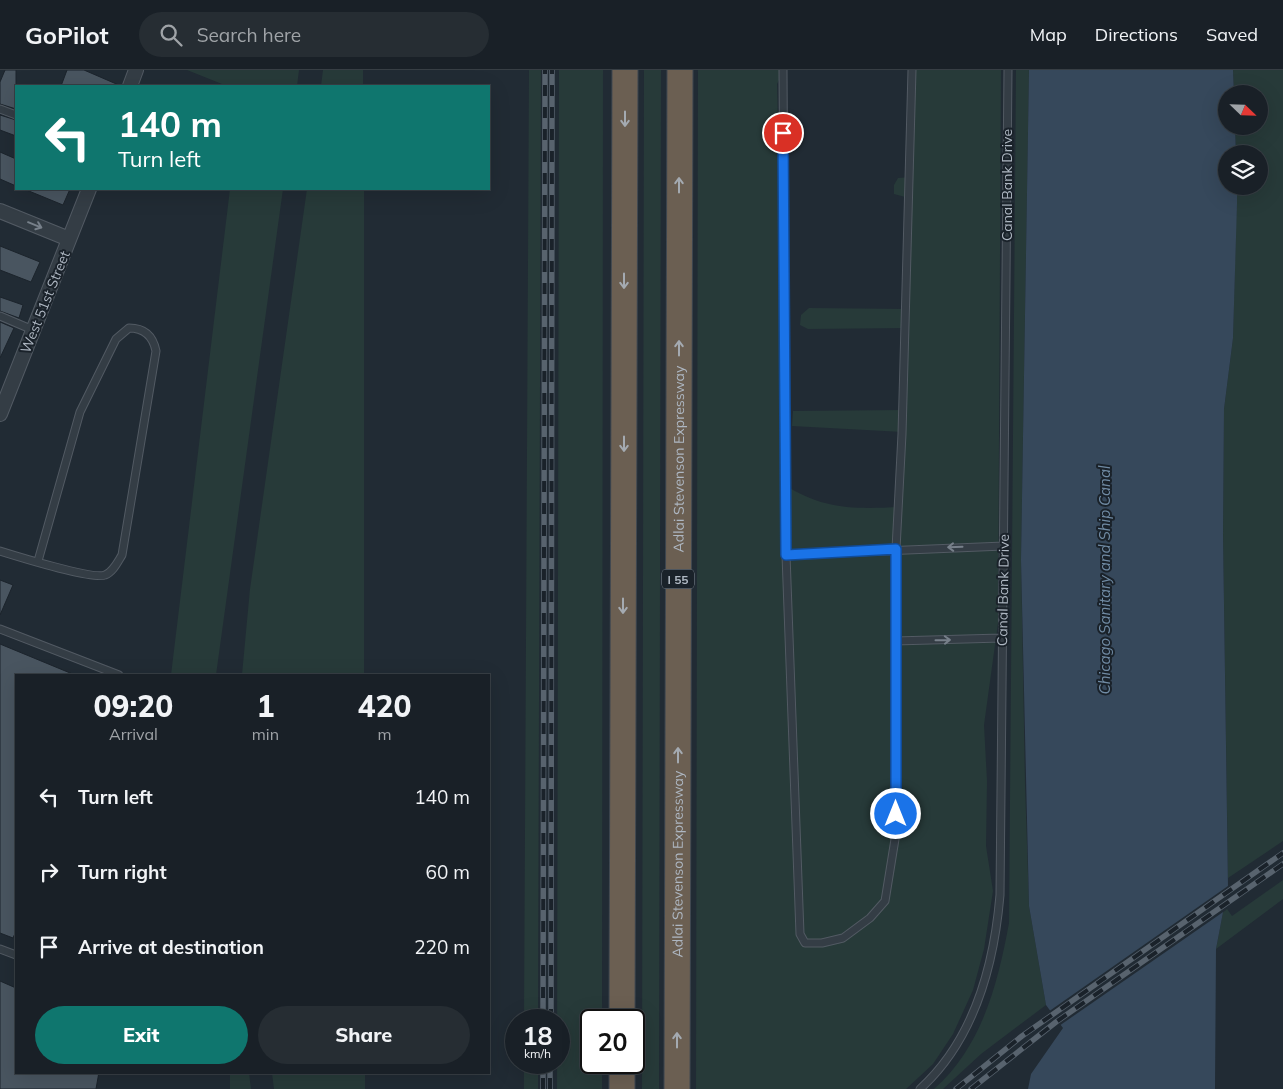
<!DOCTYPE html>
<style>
body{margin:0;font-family:Mulish,sans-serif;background:#262d33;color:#f1f3f6;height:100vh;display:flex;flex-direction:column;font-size:19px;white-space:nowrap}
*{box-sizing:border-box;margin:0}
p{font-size:16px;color:#9fa3a7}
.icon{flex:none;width:28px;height:28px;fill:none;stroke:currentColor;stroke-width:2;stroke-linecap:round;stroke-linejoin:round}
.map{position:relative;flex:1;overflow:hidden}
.drawer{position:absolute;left:15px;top:604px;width:475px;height:400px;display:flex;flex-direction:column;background:#192027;border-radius:0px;box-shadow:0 5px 20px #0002,0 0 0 1px #373e44}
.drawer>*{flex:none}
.hud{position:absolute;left:15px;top:15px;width:475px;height:105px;border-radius:0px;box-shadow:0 5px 20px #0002,0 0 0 1px #373e44;background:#0f766e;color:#fff;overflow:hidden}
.needle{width:32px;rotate:113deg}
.tools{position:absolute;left:1218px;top:15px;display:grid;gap:10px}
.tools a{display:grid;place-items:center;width:50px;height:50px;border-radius:50%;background:#192027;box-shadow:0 5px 20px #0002,0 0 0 1px #373e44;font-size:25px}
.speed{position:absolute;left:505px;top:939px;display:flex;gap:10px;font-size:25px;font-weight:700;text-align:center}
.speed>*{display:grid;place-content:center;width:65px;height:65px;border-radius:50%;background:#192027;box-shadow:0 5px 20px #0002,0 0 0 1px #373e44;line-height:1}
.speed small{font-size:12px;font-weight:400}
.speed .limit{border:2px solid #111;border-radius:8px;background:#fff;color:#111}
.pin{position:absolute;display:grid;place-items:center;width:42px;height:42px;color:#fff;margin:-21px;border:2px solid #fff;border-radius:50%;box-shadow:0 1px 5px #0007}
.me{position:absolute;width:55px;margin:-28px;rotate:0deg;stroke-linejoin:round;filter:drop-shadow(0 0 4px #0008)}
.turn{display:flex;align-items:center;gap:18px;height:105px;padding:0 20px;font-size:22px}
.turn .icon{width:65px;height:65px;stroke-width:2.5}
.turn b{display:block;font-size:35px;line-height:42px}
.eta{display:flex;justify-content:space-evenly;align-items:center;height:85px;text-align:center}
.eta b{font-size:30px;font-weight:800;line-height:35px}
.cta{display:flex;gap:10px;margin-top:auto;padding:10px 20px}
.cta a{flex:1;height:58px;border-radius:30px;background:#0f766e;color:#fff;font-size:20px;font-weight:800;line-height:58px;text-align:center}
.cta a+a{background:#262d33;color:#f1f3f6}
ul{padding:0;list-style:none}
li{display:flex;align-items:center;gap:15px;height:75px;padding:0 20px}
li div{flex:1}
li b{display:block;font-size:19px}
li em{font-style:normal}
header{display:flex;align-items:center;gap:30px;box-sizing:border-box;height:70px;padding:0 25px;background:#192027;border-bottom:1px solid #373e44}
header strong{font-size:24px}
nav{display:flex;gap:28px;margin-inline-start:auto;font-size:18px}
.search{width:350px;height:45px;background:#262d33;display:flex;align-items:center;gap:12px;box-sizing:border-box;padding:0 18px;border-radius:28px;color:#9fa3a7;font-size:19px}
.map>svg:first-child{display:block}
.green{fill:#273a39}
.water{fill:#36485b;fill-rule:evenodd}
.pier{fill:#212b34}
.building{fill:#495560;stroke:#1c242c}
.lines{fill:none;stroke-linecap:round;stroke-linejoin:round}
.service-casing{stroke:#525a63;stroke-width:9}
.minor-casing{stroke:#525a63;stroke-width:16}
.motorway-casing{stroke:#3f4750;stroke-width:27}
.service{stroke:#343d45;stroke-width:7}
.minor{stroke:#343d45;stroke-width:14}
.motorway{stroke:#6b5f52;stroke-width:25}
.rail-casing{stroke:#58636e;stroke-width:5.5}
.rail{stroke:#1a222a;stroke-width:4;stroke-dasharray:11;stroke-linecap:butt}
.oneway{stroke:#a4aab1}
.oneway2{stroke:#77808a}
.route-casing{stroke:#114b97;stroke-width:12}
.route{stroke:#1a73e8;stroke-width:9}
.labels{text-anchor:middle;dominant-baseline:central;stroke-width:4;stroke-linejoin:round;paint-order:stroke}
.shield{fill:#1a222a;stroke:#828a94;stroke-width:1}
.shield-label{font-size:12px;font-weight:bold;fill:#aeb7c2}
.street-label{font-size:14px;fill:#aeb7c2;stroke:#1a222a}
.water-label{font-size:15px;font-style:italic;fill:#708ba4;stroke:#1a222a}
</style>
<header>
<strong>GoPilot</strong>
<div class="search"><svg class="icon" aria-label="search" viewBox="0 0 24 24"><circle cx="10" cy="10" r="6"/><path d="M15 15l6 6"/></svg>Search here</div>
<nav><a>Map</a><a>Directions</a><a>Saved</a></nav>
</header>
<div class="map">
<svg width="1283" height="1019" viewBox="0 0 1283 1019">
<rect width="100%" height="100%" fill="#212b34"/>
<path class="green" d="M187,0h112l-2,16h-70z
M323,0h40v16h-42z
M529,0h12l-3,950h-14z
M559,0h44l-1,950h-11v42l11,1v26h-45z
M644,0h17l-2,1019h-17z
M698,0h86l-7,14 2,80 10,15v8l-7,14 -2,107 8,12c-1,11 -7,17 -8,28l3,136c41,26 70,25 117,23l3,-75 -111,-6 1,-15 112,-1 2,-82 -99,1 -8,-4 1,-10 8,-7 98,1 2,-111 -15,-4v-9l4,-7 14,-1v-107h89l-3,553 -14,102 3,56 -1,65 7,45 -9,58 -11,41 -20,44 -20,30 -27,25h-210z
M1016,0h13l-8,490 4,224 4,122 17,99 -65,49 -38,35h-9c48,-42 64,-106 75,-166z
M1233,0h50v771l-55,37 -5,-344 1,-125 9,-71 4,-152h22v-32h-23l-1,-28h24v-32h-25z
M230,119h53l-67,486h-45z
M307,119h57v486h-122l8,-86z
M1283,810v19l-67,50 7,-37 4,-3 5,7z
M524,993h14v26h-14z
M230,1003h19l2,16h-21z
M272,1003h93v16h-91z"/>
<path class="water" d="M1029,0h204l1,24h-8v32h9l1,28h-10v32h11v18l-4,134 -9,71 -1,125 5,352 -12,63 -1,140h-187l3,-15 32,-46 -17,-23 -17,-99 -8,-346zM1145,877l8,7 -5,10 -11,-3 3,-12z"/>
<path class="pier" d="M1228,816l2,3 -4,21 -167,116 -11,-14z"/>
<path class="building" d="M5,0h11v39l-16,-5v-22z
M67,0h17l37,16h-60z
M0,45l16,5v16l-16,-6z
M0,82l16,7v27l-16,-7z
M24,119h46l-7,16z
M0,176l40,16 -9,20 -31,-12z
M0,227l23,8 -4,13 -19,-7z
M0,252l14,6 -14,30z
M0,510l13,5 -13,30z
M0,574l75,31h-59v256l-3,7 -13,-5z
M0,911l16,7v84h83l-3,17h-96z"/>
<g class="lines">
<defs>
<path id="service" d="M783,0l3,485 14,379 5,9h17l21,-5 27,-20 15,-17 11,-68v-284l6,-115 10,-364
M0,39l16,6
M0,246l33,14
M0,481c16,5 94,29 105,24 8,-3 12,-12 17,-20l34,-204c-3,-15 -12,-23 -27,-23l-13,11 -36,73 -42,149
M786,485l218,-9
M0,559l119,46
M895,571l106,-3
M0,879l16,6
M920,1019c54,-49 74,-123 80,-194l8,-825"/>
<path id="minor" d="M130,16l6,-16
M0,141l69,28
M0,344l89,-225"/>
<g id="motorway">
<path d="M622,950l3,-950"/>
<path d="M622,1019v-27"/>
<path id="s1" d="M677,1019l3,-1019"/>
</g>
</defs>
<use href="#service" class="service-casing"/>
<use href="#minor" class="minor-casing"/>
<use href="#motorway" class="motorway-casing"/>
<use href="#service" class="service"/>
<use href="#minor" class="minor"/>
<use href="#motorway" class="motorway"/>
<defs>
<path id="rail" d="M543,950l2,-950
M551,950l1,-950
M543,1019v-27
M550,1019v-27
M956,1019l66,-53 261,-183
M971,1019l85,-67 227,-158"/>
</defs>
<use href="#rail" class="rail-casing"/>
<use href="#rail" class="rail"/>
</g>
<defs><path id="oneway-shaft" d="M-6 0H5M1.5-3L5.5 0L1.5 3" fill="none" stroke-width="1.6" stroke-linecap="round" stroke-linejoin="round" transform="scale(1.25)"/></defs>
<g class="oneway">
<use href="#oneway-shaft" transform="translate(625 49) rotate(90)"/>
<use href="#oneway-shaft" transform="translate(679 115) rotate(-90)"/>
<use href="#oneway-shaft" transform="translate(624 211) rotate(90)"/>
<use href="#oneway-shaft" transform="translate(679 278) rotate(-90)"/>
<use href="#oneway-shaft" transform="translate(624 374) rotate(90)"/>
<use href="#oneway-shaft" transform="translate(623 536) rotate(90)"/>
<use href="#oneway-shaft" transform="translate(678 685) rotate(-90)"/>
<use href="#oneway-shaft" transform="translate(677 970) rotate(-90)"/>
</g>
<g class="oneway2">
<use href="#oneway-shaft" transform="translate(35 155) rotate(22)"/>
<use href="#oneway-shaft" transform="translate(955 477) rotate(178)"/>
<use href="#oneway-shaft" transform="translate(943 570) rotate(-1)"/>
</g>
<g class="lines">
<defs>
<path id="route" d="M783,63l3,422 110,-6v265"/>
</defs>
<use href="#route" class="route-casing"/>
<use href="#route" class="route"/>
</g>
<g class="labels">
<rect class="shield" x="662" y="499.5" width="32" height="19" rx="4"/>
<g class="shield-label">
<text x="678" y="509">I 55</text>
</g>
<g class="street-label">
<text transform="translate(1007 115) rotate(-90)">Canal Bank Drive</text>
<text transform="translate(45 232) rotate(-68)">West 51st Street</text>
<text stroke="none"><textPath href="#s1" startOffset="630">Adlai Stevenson Expressway</textPath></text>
<text transform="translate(1003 520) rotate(-89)">Canal Bank Drive</text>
<text stroke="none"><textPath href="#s1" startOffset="225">Adlai Stevenson Expressway</textPath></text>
</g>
<g class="water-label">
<text transform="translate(1104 510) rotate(-90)">Chicago Sanitary and Ship Canal</text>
</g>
</g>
</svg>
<div class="tools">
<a><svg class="needle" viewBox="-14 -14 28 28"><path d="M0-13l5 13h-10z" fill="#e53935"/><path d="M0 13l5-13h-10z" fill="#9fa3a7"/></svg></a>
<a><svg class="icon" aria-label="layers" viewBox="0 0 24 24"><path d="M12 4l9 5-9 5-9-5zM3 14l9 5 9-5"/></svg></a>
</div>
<div class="speed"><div>18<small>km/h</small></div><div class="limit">20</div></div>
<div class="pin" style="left:783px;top:63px;background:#d93025"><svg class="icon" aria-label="arrive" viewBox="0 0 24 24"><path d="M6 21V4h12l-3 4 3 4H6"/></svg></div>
<svg class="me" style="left:896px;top:744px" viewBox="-20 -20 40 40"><circle r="17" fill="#1a73e8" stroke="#fff" stroke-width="3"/><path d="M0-11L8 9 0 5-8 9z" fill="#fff"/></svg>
<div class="hud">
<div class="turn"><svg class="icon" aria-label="left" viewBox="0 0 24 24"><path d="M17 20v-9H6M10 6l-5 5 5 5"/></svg><div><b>140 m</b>Turn left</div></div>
</div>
<section class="drawer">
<div class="eta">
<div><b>09:20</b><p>Arrival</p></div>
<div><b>1</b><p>min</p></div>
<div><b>420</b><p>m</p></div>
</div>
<ul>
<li><svg class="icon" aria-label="left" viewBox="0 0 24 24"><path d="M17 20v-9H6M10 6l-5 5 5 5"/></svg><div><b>Turn left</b></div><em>140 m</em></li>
<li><svg class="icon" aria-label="right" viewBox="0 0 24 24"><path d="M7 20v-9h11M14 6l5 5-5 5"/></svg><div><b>Turn right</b></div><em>60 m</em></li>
<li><svg class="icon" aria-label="arrive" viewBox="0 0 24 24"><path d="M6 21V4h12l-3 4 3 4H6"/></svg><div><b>Arrive at destination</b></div><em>220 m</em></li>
</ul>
<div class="cta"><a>Exit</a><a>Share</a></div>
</section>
</div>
